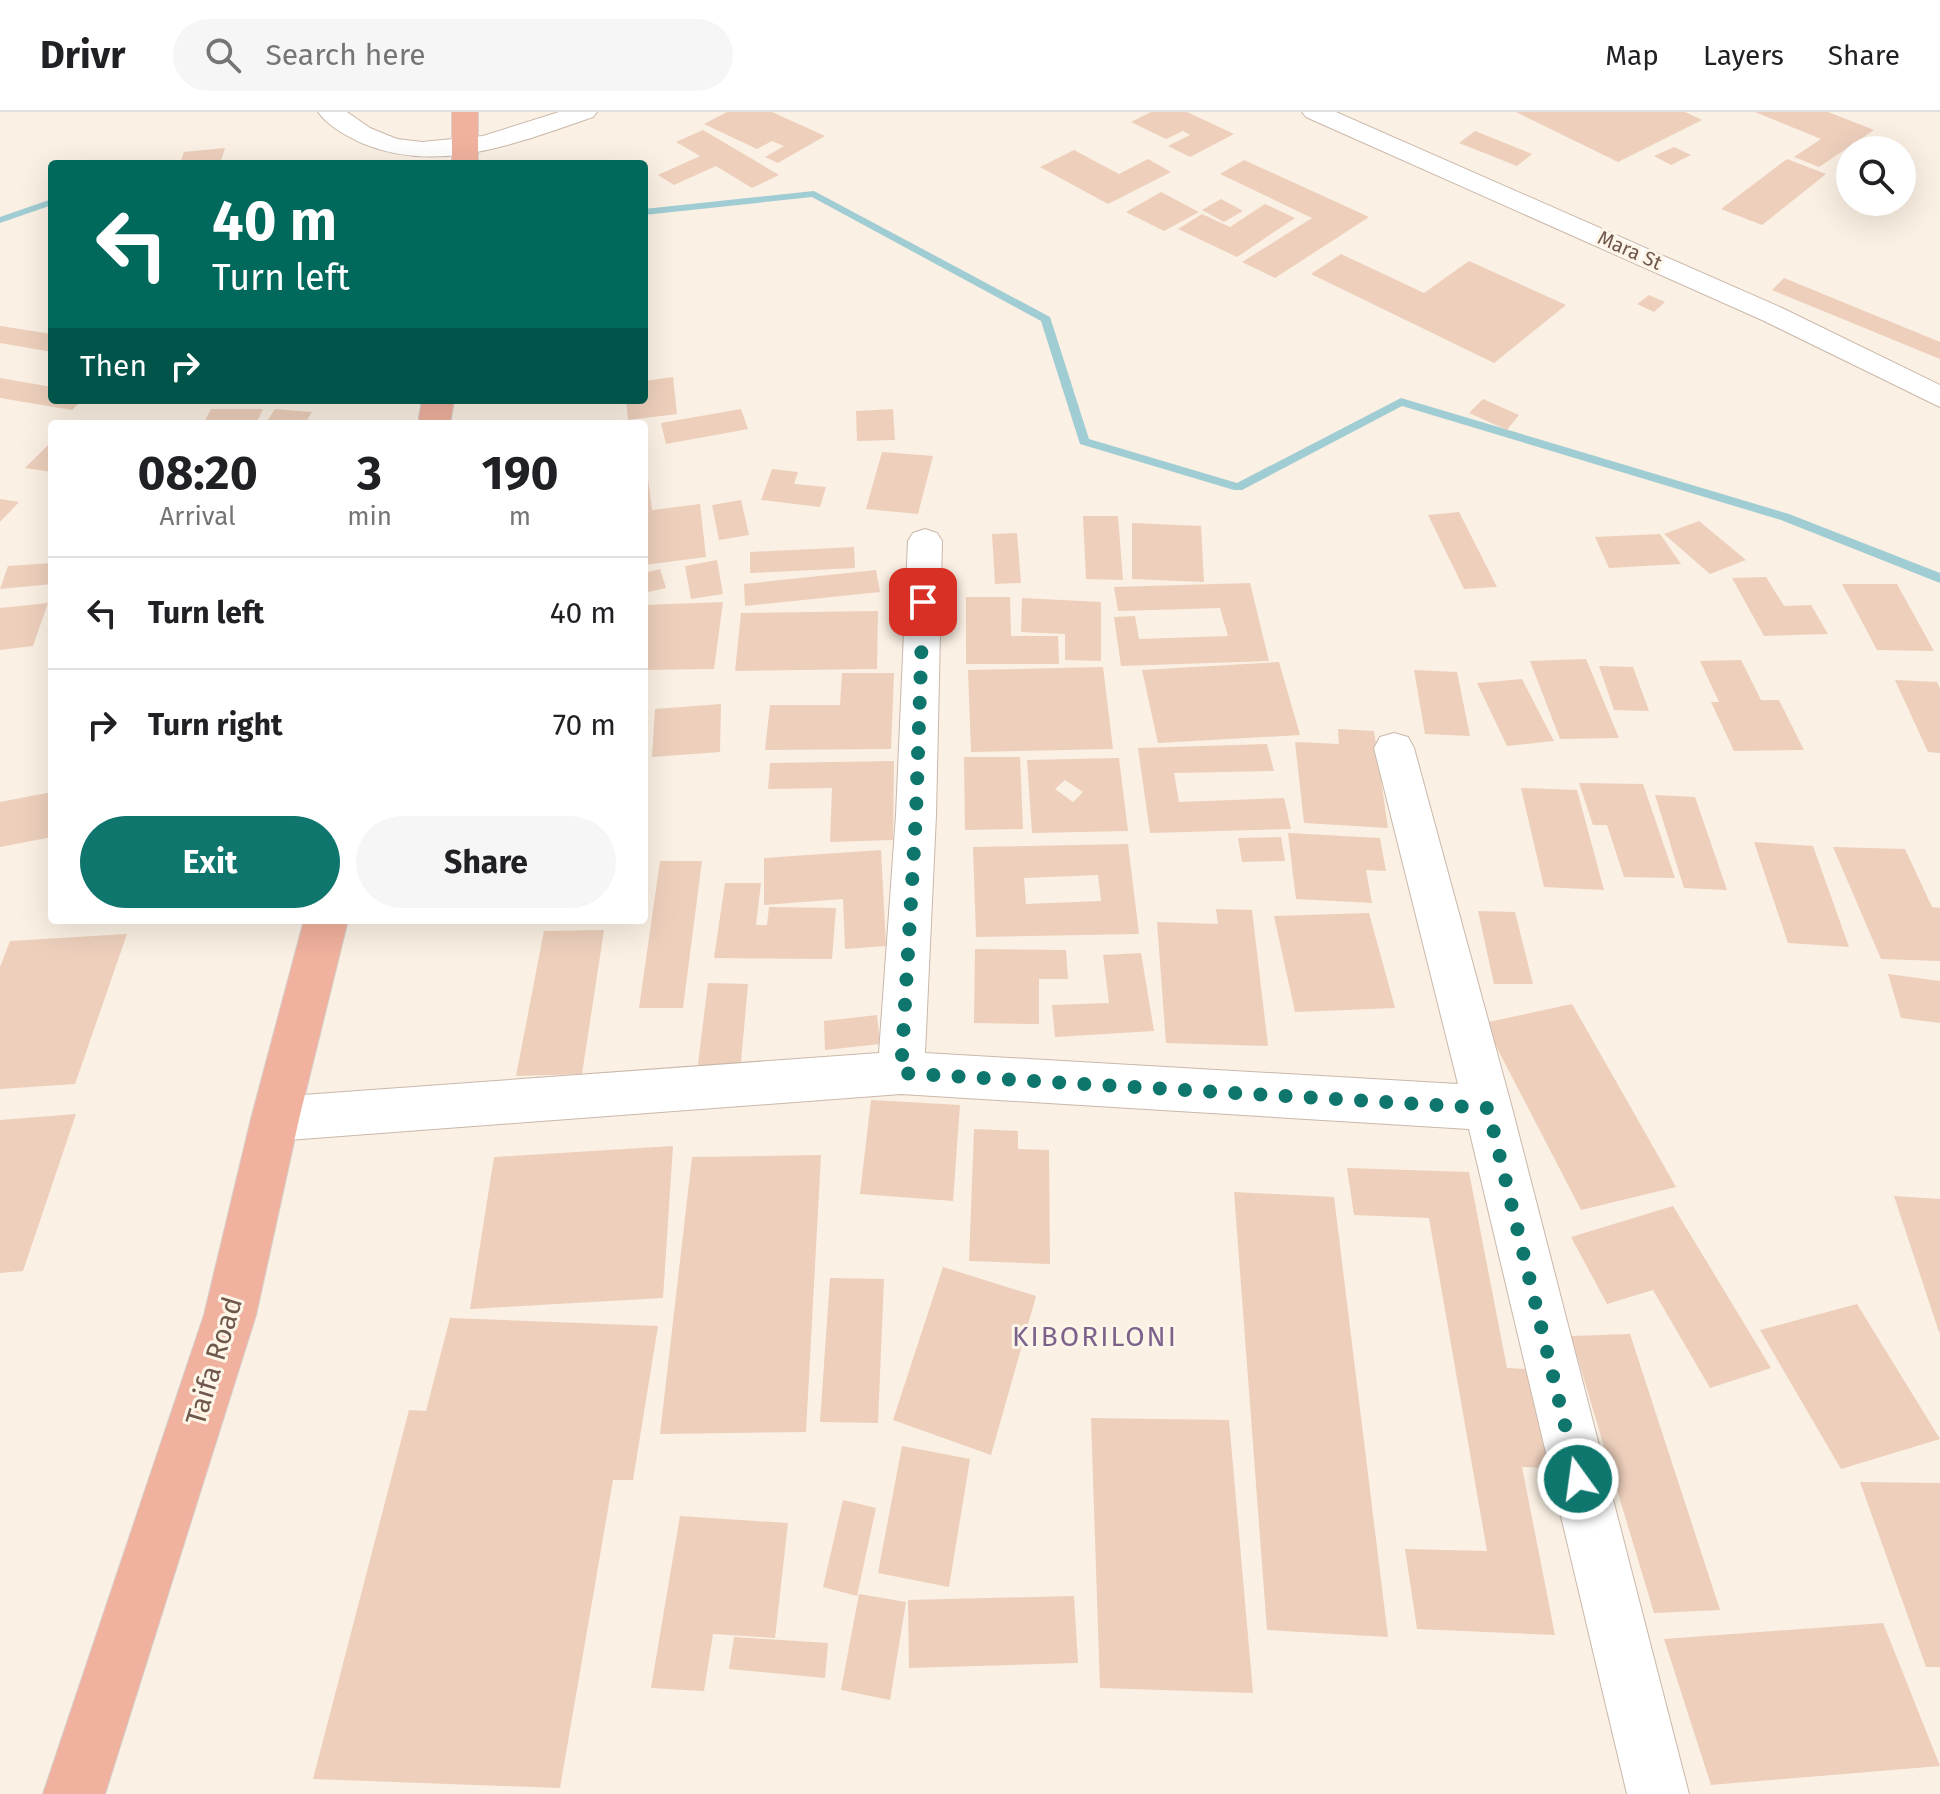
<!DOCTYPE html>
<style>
body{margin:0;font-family:"Fira Sans",sans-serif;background:#f6f6f6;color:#202124;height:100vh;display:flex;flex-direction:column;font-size:30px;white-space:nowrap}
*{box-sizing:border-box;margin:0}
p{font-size:26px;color:#757577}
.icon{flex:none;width:44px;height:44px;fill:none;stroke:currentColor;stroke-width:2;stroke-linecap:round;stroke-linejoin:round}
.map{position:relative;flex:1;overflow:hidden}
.drawer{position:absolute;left:48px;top:308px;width:600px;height:504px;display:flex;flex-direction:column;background:#fff;border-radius:8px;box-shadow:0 8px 32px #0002}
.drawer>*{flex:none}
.top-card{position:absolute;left:48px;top:48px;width:600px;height:244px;border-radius:8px;box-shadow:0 8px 32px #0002;background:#00695c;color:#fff;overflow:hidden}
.controls{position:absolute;left:1836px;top:24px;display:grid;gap:16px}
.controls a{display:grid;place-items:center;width:80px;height:80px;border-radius:50%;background:#fff;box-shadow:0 8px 32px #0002;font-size:40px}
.pin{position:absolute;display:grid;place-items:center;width:68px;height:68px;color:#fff;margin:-34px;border-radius:16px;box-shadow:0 4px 12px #0006}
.me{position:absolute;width:88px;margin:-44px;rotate:346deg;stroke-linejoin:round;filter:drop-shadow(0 0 6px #0008)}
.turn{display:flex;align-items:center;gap:28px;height:168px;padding:0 32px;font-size:36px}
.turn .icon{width:104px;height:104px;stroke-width:2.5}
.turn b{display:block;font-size:56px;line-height:68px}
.then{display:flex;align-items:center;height:76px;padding:0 32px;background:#0003;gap:16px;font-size:30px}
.eta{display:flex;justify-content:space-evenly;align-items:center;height:136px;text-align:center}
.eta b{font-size:48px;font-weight:700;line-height:56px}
.primary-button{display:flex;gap:16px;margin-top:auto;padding:16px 32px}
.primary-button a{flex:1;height:92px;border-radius:48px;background:#0f766e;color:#fff;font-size:32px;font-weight:700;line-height:92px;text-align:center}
.primary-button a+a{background:#f6f6f6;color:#202124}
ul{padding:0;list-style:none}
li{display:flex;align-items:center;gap:24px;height:112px;padding:0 32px;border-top:2px solid #e0e0e0}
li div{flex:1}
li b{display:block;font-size:30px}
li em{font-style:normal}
header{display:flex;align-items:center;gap:48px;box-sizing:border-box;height:112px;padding:0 40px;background:#fff;border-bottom:2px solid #e0e0e0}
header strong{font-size:38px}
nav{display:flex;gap:44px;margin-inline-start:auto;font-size:28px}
.search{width:560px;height:72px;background:#f6f6f6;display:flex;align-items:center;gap:20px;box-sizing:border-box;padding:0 28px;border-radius:44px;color:#757577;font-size:30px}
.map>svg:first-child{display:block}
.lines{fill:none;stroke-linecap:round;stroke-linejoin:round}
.stream{fill:#a0ccd3;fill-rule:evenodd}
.building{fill:#edcfbc;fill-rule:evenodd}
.street-casing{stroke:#cab8aa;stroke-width:2}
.highway-casing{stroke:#d7d0cd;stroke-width:2}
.street{fill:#fff;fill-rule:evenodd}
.highway{fill:#f0b19e;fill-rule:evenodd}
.route{stroke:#0f766e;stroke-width:14;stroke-dasharray:0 25.2}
.labels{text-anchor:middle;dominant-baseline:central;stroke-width:6;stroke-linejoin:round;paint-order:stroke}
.far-street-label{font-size:20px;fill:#70574b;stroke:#fdf5e8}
.quarter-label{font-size:28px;letter-spacing:2px;fill:#7d638c;stroke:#fdf5e8}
.near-street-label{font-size:28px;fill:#70574b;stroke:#fdf5e8}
</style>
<header>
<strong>Drivr</strong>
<div class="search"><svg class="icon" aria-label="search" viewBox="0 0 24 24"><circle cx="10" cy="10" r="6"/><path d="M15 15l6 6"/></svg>Search here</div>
<nav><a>Map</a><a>Layers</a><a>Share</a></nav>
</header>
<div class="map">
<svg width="1940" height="1682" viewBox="0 0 1940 1682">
<rect width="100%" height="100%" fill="#faf0e3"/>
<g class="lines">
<path class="stream" d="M814,79l236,126 39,122 148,44 164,-85 388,116 151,59v10l-159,-63 -379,-114 -160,84h-8l-154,-46 -39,-123 -229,-124 -168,18v-6z
M52,87v6l-52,18v-6z"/>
</g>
<path class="building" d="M727,0h45l53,24 -47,27 -13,-6 19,-11 -12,-5 -15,8 -53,-25z
M1151,0h36l47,22 -44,23 -22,-11 22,-11 -7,-4 -17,8 -35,-17z
M1516,0h169l17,8 -84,42z
M1755,0h73l46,18 -55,37 -25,-10 27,-18z
M703,18l76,45 -27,13 -36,-22 -42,19 -16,-10 42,-19 -24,-14z
M1475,19l57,23 -15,12 -58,-23z
M1674,35l17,8 -20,10 -17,-9z
M225,36l-5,16h-40l4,-12z
M1074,38l45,24 29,-15 23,13 -63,32 -68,-37z
M1787,47l39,15 -64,51 -41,-16z
M1244,48l125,57 -94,61 -33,-16 70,-44 -92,-44z
M1161,80l38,20 -35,19 -38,-19z
M1221,87l22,12 -19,11 -22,-12z
M1265,92l30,14 -58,39 -59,-28 24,-15 28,13z
M1341,142l83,39 45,-32 97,44 -72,58 -183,-89z
M1784,166l156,64v17l-168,-69z
M1649,183l16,7 -11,10 -17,-8z
M0,214l52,8v18l-52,-9z
M673,265l4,37 -49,6 -2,-20h18v-19z
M0,266l52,9v13h30l-10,10 -72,-12z
M1483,287l36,16 -12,15 -38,-17z
M211,297h52l-7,15h-53z
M275,297l37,3 -7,12h-40z
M741,297l7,20 -82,15 -5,-21z
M893,297l2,31 -38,1 -1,-30z
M52,329v31l-27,-4z
M644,335l8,63 48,-6 6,53 -62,8z
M882,340l51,4 -15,58 -52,-5z
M772,357l26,3 -4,12 32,3 -6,20 -59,-7z
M0,387l19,3 -19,20z
M741,388l8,35 -30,5 -7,-35z
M1459,400l38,75 -33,2 -36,-74z
M1083,404h35l5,64 -37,-1z
M1699,409l47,39 -36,14 -46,-40z
M1132,411l69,3 3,56 -72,-3z
M1017,421l4,50 -26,1 -3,-50z
M1660,422l21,30 -72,4 -14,-31z
M854,435l1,21 -105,5v-21z
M717,448l6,34 -32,5 -6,-33z
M52,451v21l-52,5 8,-23z
M660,457l6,19 -22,5v-20z
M876,458l4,22 -135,14 -1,-22z
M1766,465l18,29 27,-1 17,29 -64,2 -32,-58z
M1250,471l19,78 -148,5 -7,-49 21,-1 4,23 89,-3 -8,-28 -102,3 -4,-24z
M1842,472h55l37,67 -57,-1z
M966,485h44l1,39h47l1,28h-93z
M1022,486l79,4v59l-36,-1v-26l-44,-2z
M723,490l-9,67 -70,1v-65z
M48,491l-15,43 -33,4v-42z
M878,499l-1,58 -142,2 6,-58z
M1586,547l33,79 -59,1 -30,-78z
M1741,548l20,40h18l25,50 -70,1 -23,-49h8l-19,-41z
M1279,550l21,73 -142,8 -16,-73z
M1599,554l34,1 16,44 -35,-1z
M1103,555l10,82 -142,3 -3,-82z
M1414,558l43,2 13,64 -45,-2z
M842,561h52l-3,76 -126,1 5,-45h70z
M1522,567l32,62 -47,5 -30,-63z
M1895,568l42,2 3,7v64l-12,-1z
M721,592l-1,48 -68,5 3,-48z
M1338,617l36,2 14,97 -84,-5 -9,-81 44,2z
M1267,632l7,27 -100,2 5,29 105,-4 7,31 -141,4 -12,-85z
M964,645h56l3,72 -58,1z
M1119,646l9,73 -96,2 -5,-73zM1065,668l18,12 -10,10 -18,-13z
M894,649l-1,79 -63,2 2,-54 -64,1 2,-26z
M1579,671l64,1 32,94 -51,-1 -17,-52h-14z
M1521,676l56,2 27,100 -60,-3z
M52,680v45l-52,10v-45z
M1655,683l40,2 32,93 -43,-2z
M1288,721l92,5 6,33 -20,-1 6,33 -76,-4z
M1281,725l4,24 -43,1 -4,-24z
M1754,730l59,4 36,101 -61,-4z
M1128,732l11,90 -163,3 -3,-90zM1098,763l3,26 -75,3 -2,-26z
M1833,735l72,2 27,58 8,1v53l-59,-2z
M881,738l5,96 -41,3 -2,-50 -79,6v-47z
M660,749h42l-19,147h-44z
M725,771h36l-5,42h11l2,-18 67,1 -4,51 -118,-1z
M1216,797l36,1 16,136 -102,-3 -9,-121 61,2z
M1478,799l37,1 18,72h-39z
M1369,801l26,95 -100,4 -21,-96z
M604,818l-22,144 -66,2 28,-145z
M127,822l-52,150 -75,5v-122l10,-26z
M975,837l91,1 2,29h-29v45l-65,-1z
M1141,841l13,78 -99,6 -3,-32 57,-2 -6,-48z
M1888,862l52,7v42l-39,-5z
M708,871l40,1 -8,89 -43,-1z
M1572,892l104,183 -95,23 -97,-187z
M877,903l3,29 -55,6 -1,-29z
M871,988l89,5 -7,96 -93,-7z
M76,1002l-53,157 -23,2v-153z
M974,1017l44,2v18l31,1 1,114 -81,-3z
M673,1034l-10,152 -193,11 24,-152z
M821,1043l-15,277 -146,2 32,-277z
M1347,1056l122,4 38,196 20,1 21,99 -26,-1 33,168 -138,-6 -12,-80 82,2 -58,-333 -75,-3z
M1234,1080l100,5 54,440 -121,-7z
M1894,1084l46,3v133h-1z
M1673,1094l98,162 -61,20 -57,-98 -46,14 -36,-67z
M943,1155l93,29 -45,159 -98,-35z
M830,1166l54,1 -6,144 -58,-1z
M1857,1192l83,135 -99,30 -81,-139z
M450,1206l208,8 -25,154h-20l-53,308 -247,-9 96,-369 17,1z
M1630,1222l90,276 -66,3 -83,-277z
M1091,1306l138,2 24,273 -153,-5z
M902,1334l68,13 -21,128 -71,-14z
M1860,1370l80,1v184h-14z
M843,1388l33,8 -19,88 -34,-9z
M680,1404l108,7 -13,115 -62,-4 -9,57 -53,-3z
M859,1482l47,8 -16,98 -49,-10z
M1074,1484l4,67 -169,5 -1,-68z
M1883,1511l57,143 -229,19 -47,-146z
M734,1525l94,6 -3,35 -96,-9z"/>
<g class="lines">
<defs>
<path id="street" d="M318,0h29l23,16 27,11 25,3 61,-6 76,-24h38l-4,5c-74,25 -152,58 -229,27 -16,-7 -36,-18 -46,-32z
M1302,0h34l446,196 158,77v22l-178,-87 -456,-203z
M925,417l12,4 5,8 -6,274 -11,238 533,31 -84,-336 6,-11 14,-4 14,4 6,11 98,360 177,686h-62l-158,-665 -568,-35 -626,47 -17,-6 -7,-16 7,-16 17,-6 604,-44 17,-238 12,-274 5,-8z"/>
<path id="highway" d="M452,0h26v52h-26z
M422,288h32l-4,24h-32z
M304,808h44l-49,199 -43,196 -151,479h-62l161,-479 47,-196z"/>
</defs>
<use href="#street" class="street-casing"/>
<use href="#highway" class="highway-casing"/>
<use href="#street" class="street"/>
<use href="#highway" class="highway"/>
</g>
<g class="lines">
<path class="route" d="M923,490l-7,213 -15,258 587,35 90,371"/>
</g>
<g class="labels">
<g class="far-street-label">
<text transform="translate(1630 138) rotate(24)">Mara St</text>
</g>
<g class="quarter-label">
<text x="1095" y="1224">KIBORILONI</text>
</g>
<g class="near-street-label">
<text transform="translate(214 1249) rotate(-73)">Taifa Road</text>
</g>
</g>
</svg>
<div class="controls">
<a><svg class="icon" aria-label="search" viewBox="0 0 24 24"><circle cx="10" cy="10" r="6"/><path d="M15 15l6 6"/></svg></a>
</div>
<div class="pin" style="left:923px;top:490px;background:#d93025"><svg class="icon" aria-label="arrive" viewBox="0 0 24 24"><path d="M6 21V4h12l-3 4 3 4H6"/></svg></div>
<svg class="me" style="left:1578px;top:1367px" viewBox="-20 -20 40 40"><circle r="17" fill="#0f766e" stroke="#fff" stroke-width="3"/><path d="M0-11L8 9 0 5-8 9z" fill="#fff"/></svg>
<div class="top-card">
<div class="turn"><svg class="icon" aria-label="left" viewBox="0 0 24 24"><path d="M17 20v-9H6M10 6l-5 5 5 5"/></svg><div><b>40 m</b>Turn left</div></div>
<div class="then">Then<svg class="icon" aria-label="right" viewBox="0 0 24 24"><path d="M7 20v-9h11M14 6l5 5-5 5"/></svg></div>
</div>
<section class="drawer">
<div class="eta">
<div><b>08:20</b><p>Arrival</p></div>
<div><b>3</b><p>min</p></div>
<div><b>190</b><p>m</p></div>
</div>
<ul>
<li><svg class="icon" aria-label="left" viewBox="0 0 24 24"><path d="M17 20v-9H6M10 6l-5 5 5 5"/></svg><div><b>Turn left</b></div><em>40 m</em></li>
<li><svg class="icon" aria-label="right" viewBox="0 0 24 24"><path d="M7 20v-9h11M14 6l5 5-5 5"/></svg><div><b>Turn right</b></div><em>70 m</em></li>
</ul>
<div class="primary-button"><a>Exit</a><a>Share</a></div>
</section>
</div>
